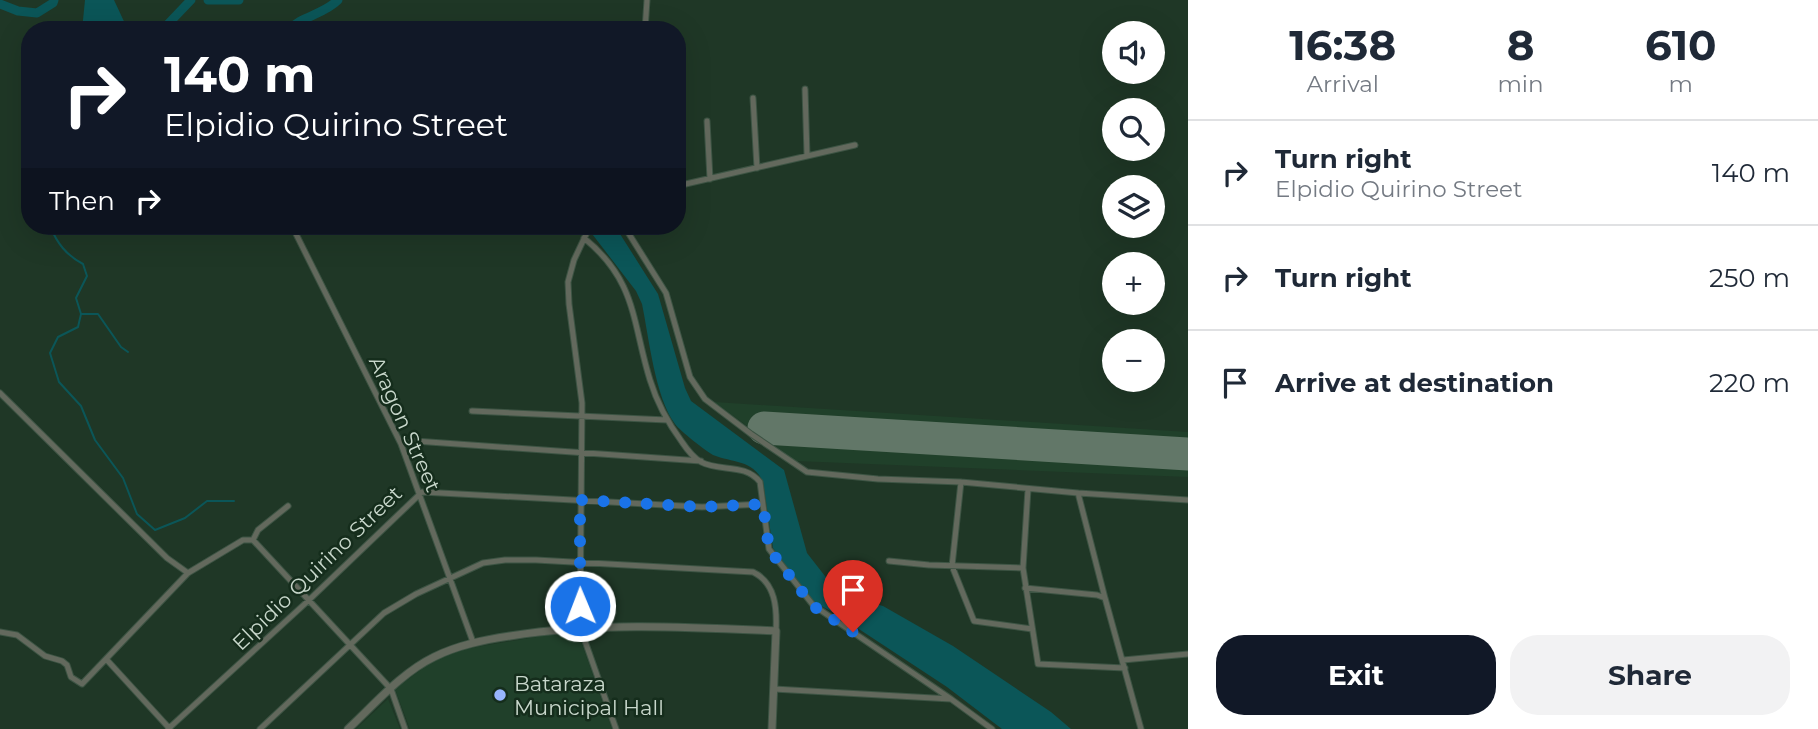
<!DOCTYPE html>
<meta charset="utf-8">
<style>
body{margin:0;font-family:Montserrat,sans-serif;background:#f2f2f3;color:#1f2937;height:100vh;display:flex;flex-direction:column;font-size:26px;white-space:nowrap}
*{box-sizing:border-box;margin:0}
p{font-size:23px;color:#747a83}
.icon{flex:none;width:38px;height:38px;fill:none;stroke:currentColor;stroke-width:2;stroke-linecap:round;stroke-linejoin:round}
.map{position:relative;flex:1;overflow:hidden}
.side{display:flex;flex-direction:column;background:#fff;width:630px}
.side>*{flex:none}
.top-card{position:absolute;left:21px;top:21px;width:665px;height:214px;border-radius:28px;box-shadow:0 7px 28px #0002;background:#111827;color:#fff;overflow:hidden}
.fabs{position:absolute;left:1102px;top:21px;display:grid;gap:14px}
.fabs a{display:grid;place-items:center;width:63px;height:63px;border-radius:50%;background:#fff;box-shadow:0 7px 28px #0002;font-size:35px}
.pin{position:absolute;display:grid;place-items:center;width:60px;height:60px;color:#fff;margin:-72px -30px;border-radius:50% 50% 50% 0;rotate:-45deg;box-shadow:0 0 7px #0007}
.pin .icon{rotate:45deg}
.me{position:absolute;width:77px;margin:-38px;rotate:359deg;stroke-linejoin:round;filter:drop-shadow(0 0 5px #0008)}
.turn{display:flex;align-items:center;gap:24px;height:147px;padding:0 28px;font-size:32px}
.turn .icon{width:91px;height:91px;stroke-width:2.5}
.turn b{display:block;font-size:49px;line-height:60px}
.then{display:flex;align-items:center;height:66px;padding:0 28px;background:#0003;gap:14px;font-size:26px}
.eta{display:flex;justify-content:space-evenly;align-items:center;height:119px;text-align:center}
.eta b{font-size:42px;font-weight:700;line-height:49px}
.primary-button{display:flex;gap:14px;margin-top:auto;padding:14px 28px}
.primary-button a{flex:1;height:80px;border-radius:28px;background:#111827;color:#fff;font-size:28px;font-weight:700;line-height:80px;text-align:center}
.primary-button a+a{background:#f2f2f3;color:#1f2937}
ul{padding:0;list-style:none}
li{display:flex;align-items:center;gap:21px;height:105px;padding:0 28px;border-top:2px solid #e0e1e3}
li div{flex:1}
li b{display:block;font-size:26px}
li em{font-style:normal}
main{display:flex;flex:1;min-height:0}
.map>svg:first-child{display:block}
.built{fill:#20402a}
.water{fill:#0b5658}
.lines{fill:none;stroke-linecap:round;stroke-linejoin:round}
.stream{stroke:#0b5658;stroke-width:2}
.river{stroke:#0b5658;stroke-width:9}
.runway{stroke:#627768;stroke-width:33}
.minor-casing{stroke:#3d5444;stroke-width:7}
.tertiary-casing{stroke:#3d5444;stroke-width:9}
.minor{stroke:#63695d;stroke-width:5}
.tertiary{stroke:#63695d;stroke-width:7}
.route{stroke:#1a73e8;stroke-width:12;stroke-dasharray:0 21.6}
.poi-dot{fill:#98b5fd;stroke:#152d1c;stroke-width:2.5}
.labels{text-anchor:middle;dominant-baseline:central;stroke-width:5;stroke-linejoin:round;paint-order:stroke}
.street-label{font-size:21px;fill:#c8d7cb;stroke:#152d1c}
.poi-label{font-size:21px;fill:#c8d7cb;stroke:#152d1c;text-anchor:start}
</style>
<main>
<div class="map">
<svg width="1188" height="729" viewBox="0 0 1188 729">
<rect width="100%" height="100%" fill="#1f3726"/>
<path class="built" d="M714,402l474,30v45l-392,-16z
M577,630l35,99h-202l-15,-40 39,-29 31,-11z
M388,699l12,30h-44z"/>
<path class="water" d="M85,0h29l14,30h-46z
M335,226h63l-8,9 -42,-5z
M586,226h29l43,68 27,94 6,13 93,69 23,83 32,41 44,12 70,40 98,66 20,17h-69l-55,-42 -114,-75 -20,-10 -40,-54 -10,-66c-10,-23 -31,-19 -50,-27 -7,-4 -33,-24 -38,-31 -20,-27 -26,-86 -33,-120l-6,-13z"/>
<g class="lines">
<path class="stream" d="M50,226c7,17 16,29 33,38l4,12 -11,22 5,16 -3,13 -20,10 -8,16 9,29 22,24 14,34 28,38 14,36 18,16 30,-12 22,-17h27
M81,314h17l23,33 7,5"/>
<path class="river" d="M208,0h31
M0,4l18,7 19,2 16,-10 1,-3
M168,30v-6l23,-24
M289,30c12,-14 34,-15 49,-30"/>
<path class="runway" d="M764,428l424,26"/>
<defs>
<path id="minor" d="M645,30l2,-30
M805,89l2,66
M753,98l4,70
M707,121l3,58
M677,186l178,-41
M292,226l109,218 72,198
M590,226l-16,34 -6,22 1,22 13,99 -2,224 36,102
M624,226l42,67 24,84 15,22 46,35 56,38 71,7 83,3 117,11 110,7
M584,238c53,43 48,84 66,142 7,23 18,43 32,62 4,6 12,16 19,20 19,10 44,1 59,20l9,67 44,56 138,94
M0,393l167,165 21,15
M472,411l195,9
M401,444l14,-3 286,20
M961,482l-9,84 22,55 58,8
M1028,489l-5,79 15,96 87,4
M1078,493l27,105
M253,540l138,149 14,40
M253,540l5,-10 30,-24
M889,561l40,4 94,3
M1025,588l72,7 8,3 36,131
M0,632l17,3 28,21 17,5 5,4 4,12 11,7 106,-111 55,-33h10
M107,660l63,69
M1123,660l65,-6
M774,689l177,10 41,30
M168,729l141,-129 113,-108 280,15 61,-3
M260,729l124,-116 32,-19 67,-31 22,-3h31l217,12c23,11 24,37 23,59"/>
<path id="tertiary" d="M348,729c26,-24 53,-56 86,-72 24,-12 50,-17 76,-21 89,-14 177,-9 266,-5l-4,98"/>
</defs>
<use href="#minor" class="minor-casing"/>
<use href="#tertiary" class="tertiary-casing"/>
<use href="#minor" class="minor"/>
<use href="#tertiary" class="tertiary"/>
</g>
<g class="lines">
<path class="route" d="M580,606v-106l122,7 61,-3 6,45 44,57 40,26"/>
</g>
<circle class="poi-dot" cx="500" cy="695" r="7"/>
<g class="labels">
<g class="street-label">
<text transform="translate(405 424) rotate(66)">Aragon Street</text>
<text transform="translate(317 568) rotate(-44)">Elpidio Quirino Street</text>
</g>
<g class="poi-label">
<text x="514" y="683">Bataraza<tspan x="514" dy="24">Municipal Hall</tspan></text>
</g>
</g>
</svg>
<div class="fabs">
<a><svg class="icon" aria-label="sound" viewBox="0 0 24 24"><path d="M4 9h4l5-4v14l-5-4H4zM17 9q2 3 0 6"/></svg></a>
<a><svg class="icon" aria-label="search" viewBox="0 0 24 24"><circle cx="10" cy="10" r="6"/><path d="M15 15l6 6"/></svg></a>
<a><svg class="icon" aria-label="layers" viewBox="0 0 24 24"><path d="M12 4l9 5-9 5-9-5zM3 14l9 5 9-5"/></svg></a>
<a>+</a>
<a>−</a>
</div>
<div class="pin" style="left:853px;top:632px;background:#d93025"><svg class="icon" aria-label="arrive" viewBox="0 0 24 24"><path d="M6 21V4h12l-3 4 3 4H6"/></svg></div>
<svg class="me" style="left:580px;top:606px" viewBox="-20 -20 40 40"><circle r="17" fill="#1a73e8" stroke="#fff" stroke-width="3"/><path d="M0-11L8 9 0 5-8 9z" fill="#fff"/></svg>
<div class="top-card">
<div class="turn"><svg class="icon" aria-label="right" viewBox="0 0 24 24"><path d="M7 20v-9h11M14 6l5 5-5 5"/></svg><div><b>140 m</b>Elpidio Quirino Street</div></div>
<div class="then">Then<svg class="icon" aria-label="right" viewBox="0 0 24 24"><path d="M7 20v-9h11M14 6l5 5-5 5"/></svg></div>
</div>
</div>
<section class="side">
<div class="eta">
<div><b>16:38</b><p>Arrival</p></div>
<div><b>8</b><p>min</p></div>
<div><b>610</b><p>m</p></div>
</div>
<ul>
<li><svg class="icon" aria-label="right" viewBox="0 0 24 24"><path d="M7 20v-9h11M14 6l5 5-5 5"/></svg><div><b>Turn right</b><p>Elpidio Quirino Street</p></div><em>140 m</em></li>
<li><svg class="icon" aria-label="right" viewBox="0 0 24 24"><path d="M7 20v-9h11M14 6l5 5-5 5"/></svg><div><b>Turn right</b></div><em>250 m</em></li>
<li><svg class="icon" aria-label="arrive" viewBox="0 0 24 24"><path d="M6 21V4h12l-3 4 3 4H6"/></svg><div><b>Arrive at destination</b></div><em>220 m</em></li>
</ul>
<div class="primary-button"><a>Exit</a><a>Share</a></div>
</section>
</main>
